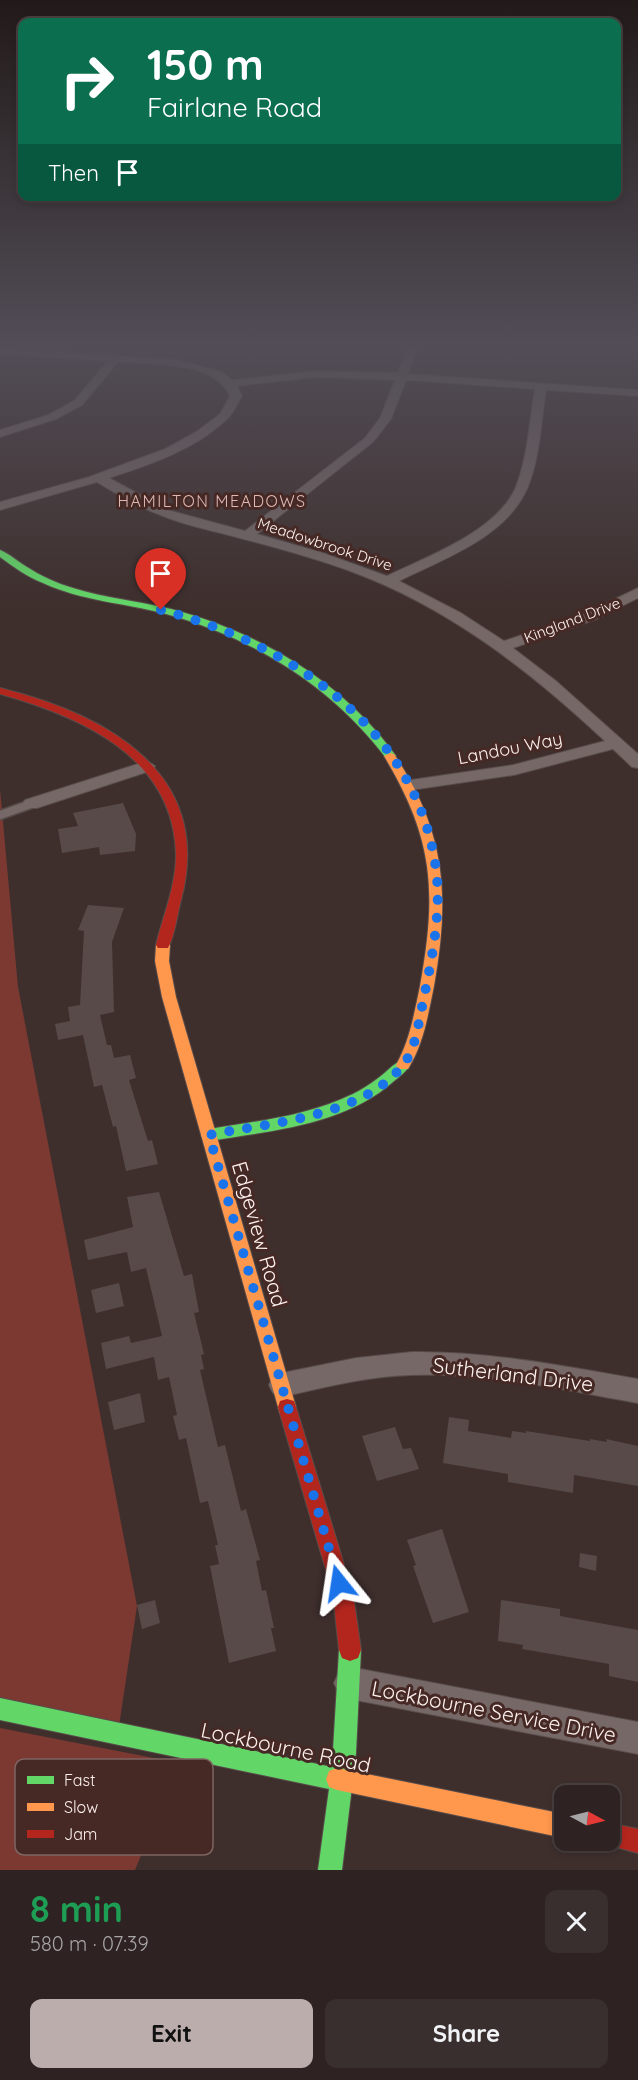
<!DOCTYPE html>
<meta charset="utf-8">
<style>
body{margin:0;font-family:Quicksand,sans-serif;background:#3a2f2f;color:#f1f3f6;height:100vh;display:flex;flex-direction:column;font-size:22px;white-space:nowrap}
*{box-sizing:border-box;margin:0}
p{font-size:20px;color:#a7a4a5}
.icon{flex:none;width:33px;height:33px;fill:none;stroke:currentColor;stroke-width:2;stroke-linecap:round;stroke-linejoin:round}
.map{position:relative;height:1870px;overflow:hidden}
.sheet{display:flex;flex-direction:column;background:#2e2322;flex:1}
.sheet>*{flex:none}
.hud{position:absolute;left:18px;top:18px;width:603px;height:183px;border-radius:12px;box-shadow:0 3px 9px #0003,0 0 0 2px #494040;background:#0b6e4f;color:#fff;overflow:hidden}
.needle{width:39px;rotate:97deg}
.controls{position:absolute;left:554px;top:1785px;display:grid;gap:12px}
.controls a{display:grid;place-items:center;width:66px;height:66px;border-radius:12px;background:#2e2322;box-shadow:0 3px 9px #0003,0 0 0 2px #494040;font-size:30px}
.pin{position:absolute;display:grid;place-items:center;width:51px;height:51px;color:#fff;margin:-62px -26px;border-radius:50% 50% 50% 0;rotate:-45deg;box-shadow:0 0 6px #0007}
.pin .icon{rotate:45deg}
.me{position:absolute;width:66px;margin:-33px;rotate:345deg;stroke-linejoin:round;filter:drop-shadow(0 0 4px #0008)}
.turn{display:flex;align-items:center;gap:21px;height:126px;padding:0 30px;font-size:27px}
.turn .icon{width:78px;height:78px;stroke-width:2.5}
.turn b{display:block;font-size:42px;line-height:51px}
.then{display:flex;align-items:center;height:57px;padding:0 30px;background:#0003;gap:12px;font-size:22px}
.round{display:grid;place-items:center;flex:none;width:63px;height:63px;border-radius:12px;background:#3a2f2f}
.overview{display:flex;align-items:center;justify-content:space-between;height:102px;padding:0 30px}
h1{font-size:36px;font-weight:700;line-height:45px;color:#1e9e55}
.button{display:flex;gap:12px;margin-top:auto;padding:12px 30px}
.button a{flex:1;height:69px;border-radius:12px;background:#baadab;color:#111;font-size:24px;font-weight:700;line-height:69px;text-align:center}
.button a+a{background:#3a2f2f;color:#f1f3f6}
.map>svg:first-child{display:block}
.green{fill:#7c3932}
.building{fill:#574a49}
.lines{fill:none;stroke-linecap:round;stroke-linejoin:round}
.lane-casing{stroke:#584c4a;stroke-width:11}
.street-casing{stroke:#584c4a;stroke-width:2}
.fast-casing{stroke:#584c4a;stroke-width:2}
.slow-casing{stroke:#584c4a;stroke-width:2}
.jam-casing{stroke:#584c4a;stroke-width:2}
.lane{stroke:#756866;stroke-width:8}
.street{fill:#756866;fill-rule:evenodd}
.fast{fill:#63d668;fill-rule:evenodd}
.slow{fill:#ff974d;fill-rule:evenodd}
.jam{fill:#b3261e;fill-rule:evenodd}
.route{stroke:#1a73e8;stroke-width:10;stroke-dasharray:0 18}
.labels{text-anchor:middle;dominant-baseline:central;stroke-width:6;stroke-linejoin:round;paint-order:stroke}
.far-street-label{font-size:15px;fill:#fdf1ef;stroke:#462925}
.far-neighbourhood-label{font-size:16px;letter-spacing:1.5px;fill:#dfbab4;stroke:#462925}
.street-label{font-size:18px;fill:#fdf1ef;stroke:#462925}
.near-street-label{font-size:21px;fill:#fdf1ef;stroke:#462925}
.key{fill:#462925;stroke:#7d6562;stroke-width:1.5}
.key-label{font-size:16px;fill:#fdf1ef}
</style>
<div class="map">
<svg width="638" height="1870" viewBox="0 0 638 1870">
<rect width="100%" height="100%" fill="#3e2f2d"/>
<path class="green" d="M0,789l18,198 119,619 -19,127 -118,-24z
M0,1728l179,35 -44,107h-135z"/>
<path class="building" d="M123,803l13,31 -1,17 -35,4 -1,-8 -37,6 -4,-24 20,-3 -5,-13z
M88,905l36,3 -12,34 2,70 -14,3 7,30h4l3,13 16,-3 6,23 -7,2 19,61 4,-1 6,24 -32,7 -10,-45 -3,1 -11,-42 -8,2 -11,-52 -25,5 -3,-16 15,-3 -2,-14 12,-2 4,-74 -6,-1z
M159,1192l25,84 8,-2 7,38 -5,1 10,41 -3,1 3,14 -4,1 18,77 7,-2 16,66 5,-2 14,51 -4,1 6,30 4,-1 8,38h-3l5,23 -47,12 -19,-97 9,-2 -4,-19h3l-10,-44 -8,2 -14,-65 -7,2 -6,-24 4,-1 -8,-38 -11,3 -4,-23 -48,12 -5,-26 28,-7 2,7 31,-7 -16,-68 -15,4 -4,-20 -39,8 -4,-20 49,-13 -6,-30z
M119,1283l5,23 -28,7 -5,-23z
M140,1393l5,29 -31,8 -6,-28z
M449,1417l20,3 -1,11 43,7 1,-7 14,2v-2l64,10v-2l17,3 -1,-3 32,7v40l-64,-11 -1,18 -65,-11v-8l-65,-11z
M395,1427l8,22 8,-1 8,21 -42,12 -15,-45z
M442,1529l27,83 -36,11 -20,-57 3,-1 -9,-25z
M580,1553l17,3 -1,15 -17,-4z
M155,1600l5,23 -18,6 -5,-24z
M501,1600l59,9v7l78,14v52l-29,-6v-12l-87,-15 1,-4 -25,-4z"/>
<g class="lines">
<defs>
<path id="lane" d="M0,815l31,-11"/>
<path id="street" d="M410,344l9,1 -11,29 230,16v6l-92,-6c-5,32 -6,69 -19,99 -22,49 -84,70 -128,92l62,32 43,28 80,-27 54,-26v10l-44,22 -81,28 43,33 82,73v14l-6,-1 -19,-18 -99,26 -103,15 -6,-1 -3,-4 3,-4 6,-1 102,-15 92,-24c-76,-71 -157,-134 -255,-170 -38,-14 -76,-24 -114,-34 -26,-7 -53,-12 -78,-23 -22,-8 -41,-20 -61,-32l-97,28v-8l89,-25 76,-28 31,-17 24,-18 10,-18c-15,-35 -78,-32 -112,-34l-36,43 -26,14 -56,18v-7l48,-15 26,-14 34,-40 -108,-7v-6l177,12 45,12 10,8 84,-9 82,2zM316,377l79,3 -15,38 -15,20 -120,93 -77,-21 -59,-32c40,-13 85,-28 117,-58 7,-6 11,-16 16,-24l-5,-10zM406,380l129,9c-6,33 -7,69 -20,100 -20,43 -87,67 -128,87l-64,-23 -66,-19 116,-92 18,-23z
M147,761l8,5 -2,4 -116,38h-12l-3,-4 3,-4z
M412,1352c76,-1 151,14 226,27v24c-75,-13 -150,-31 -226,-28 -44,1 -87,12 -130,22l-9,-4 -4,-8 4,-8 9,-4 74,-15z
M350,1667l288,55v32l-288,-55 -11,-5 -5,-11 5,-11z"/>
<path id="fast" d="M0,550c10,4 18,12 27,17 14,9 29,16 46,21 32,10 65,13 98,21 88,23 171,72 225,147l-6,3 -4,-1c-55,-72 -132,-120 -220,-144 -41,-11 -84,-13 -123,-31 -16,-6 -29,-16 -43,-26z
M403,1060l5,1 2,4c-4,7 -10,11 -16,16 -49,44 -123,50 -185,60l-6,-2 -2,-4 2,-4 6,-2c49,-8 99,-13 144,-35 8,-4 17,-10 24,-15 9,-6 16,-16 26,-19z
M350,1639l8,3 3,8 -5,103 -14,117h-24l11,-81 -329,-69v-22l332,69 7,-117 3,-8z"/>
<path id="slow" d="M390,753l4,1c52,78 56,142 40,232 -6,29 -10,57 -26,83h-10l-2,-4c14,-25 18,-51 24,-79 17,-94 14,-147 -36,-230z
M163,940l7,5 -1,16 7,36 120,410 -2,6 -7,2 -7,-2 -2,-6 -116,-410 -7,-36 1,-16z
M337,1768l227,46v24l-227,-48 -8,-3 -3,-8 3,-8z"/>
<path id="jam" d="M0,688c105,26 215,84 181,212 -4,15 -6,35 -13,48h-10l-2,-3c7,-29 20,-59 20,-90 -2,-98 -94,-138 -176,-161z
M287,1399l7,2 2,6 57,187 8,56 -3,8 -8,3 -8,-3 -3,-8 -6,-56 -55,-187 2,-6z
M609,1823l29,6v24l-37,-10 -1,-3h9z"/>
</defs>
<use href="#lane" class="lane-casing"/>
<use href="#street" class="street-casing"/>
<use href="#fast" class="fast-casing"/>
<use href="#slow" class="slow-casing"/>
<use href="#jam" class="jam-casing"/>
<use href="#lane" class="lane"/>
<use href="#street" class="street"/>
<use href="#fast" class="fast"/>
<use href="#slow" class="slow"/>
<use href="#jam" class="jam"/>
</g>
<linearGradient id="sky" x2="0" y2="1"><stop stop-color="#221a19"/><stop offset="0.57" stop-color="#524d57"/><stop offset="1" stop-color="#524d57" stop-opacity="0"/></linearGradient>
<rect width="638" height="606" fill="url(#sky)"/>
<g class="lines">
<path class="route" d="M161,610c132,34 262,123 276,268 4,50 -10,101 -19,149 -3,13 -6,27 -15,38 -40,52 -134,58 -194,70l130,448"/>
</g>
<g class="labels">
<g class="far-street-label">
<text transform="translate(325 544) rotate(18)">Meadowbrook Drive</text>
<text transform="translate(572 620) rotate(-21)">Kingland Drive</text>
</g>
<g class="far-neighbourhood-label">
<text x="212" y="501">HAMILTON MEADOWS</text>
</g>
<g class="street-label">
<text transform="translate(510 748) rotate(-11)">Landou Way</text>
</g>
<g class="near-street-label">
<text transform="translate(260 1234) rotate(74)">Edgeview Road</text>
<text transform="translate(513 1374) rotate(7)">Sutherland Drive</text>
<text transform="translate(494 1711) rotate(11)">Lockbourne Service Drive</text>
<text transform="translate(286 1747) rotate(12)">Lockbourne Road</text>
</g>
</g>
<rect x="15" y="1759" width="198" height="96" rx="9" class="key"/>
<rect x="27" y="1776" width="27" height="8" fill="#63d668"/>
<rect x="27" y="1803" width="27" height="8" fill="#ff974d"/>
<rect x="27" y="1830" width="27" height="8" fill="#b3261e"/>
<g class="key-label">
<text x="64" y="1786">Fast</text>
<text x="64" y="1813">Slow</text>
<text x="64" y="1840">Jam</text>
</g>
</svg>
<div class="controls">
<a><svg class="needle" viewBox="-14 -14 28 28"><path d="M0-13l5 13h-10z" fill="#e53935"/><path d="M0 13l5-13h-10z" fill="#a7a4a5"/></svg></a>
</div>
<div class="pin" style="left:161px;top:610px;background:#d93025"><svg class="icon" aria-label="arrive" viewBox="0 0 24 24"><path d="M6 21V4h12l-3 4 3 4H6"/></svg></div>
<svg class="me" style="left:339px;top:1583px" viewBox="-20 -20 40 40"><path d="M0-17L14 15 0 8-14 15z" fill="#1a73e8" stroke="#fff" stroke-width="4"/></svg>
<div class="hud">
<div class="turn"><svg class="icon" aria-label="right" viewBox="0 0 24 24"><path d="M7 20v-9h11M14 6l5 5-5 5"/></svg><div><b>150 m</b>Fairlane Road</div></div>
<div class="then">Then<svg class="icon" aria-label="arrive" viewBox="0 0 24 24"><path d="M6 21V4h12l-3 4 3 4H6"/></svg></div>
</div>
</div>
<section class="sheet">
<div class="overview"><div><h1>8 min</h1><p>580 m · 07:39</p></div><a class="round"><svg class="icon" aria-label="close" viewBox="0 0 24 24"><path d="M6 6l12 12M18 6L6 18"/></svg></a></div>
<div class="button"><a>Exit</a><a>Share</a></div>
</section>
